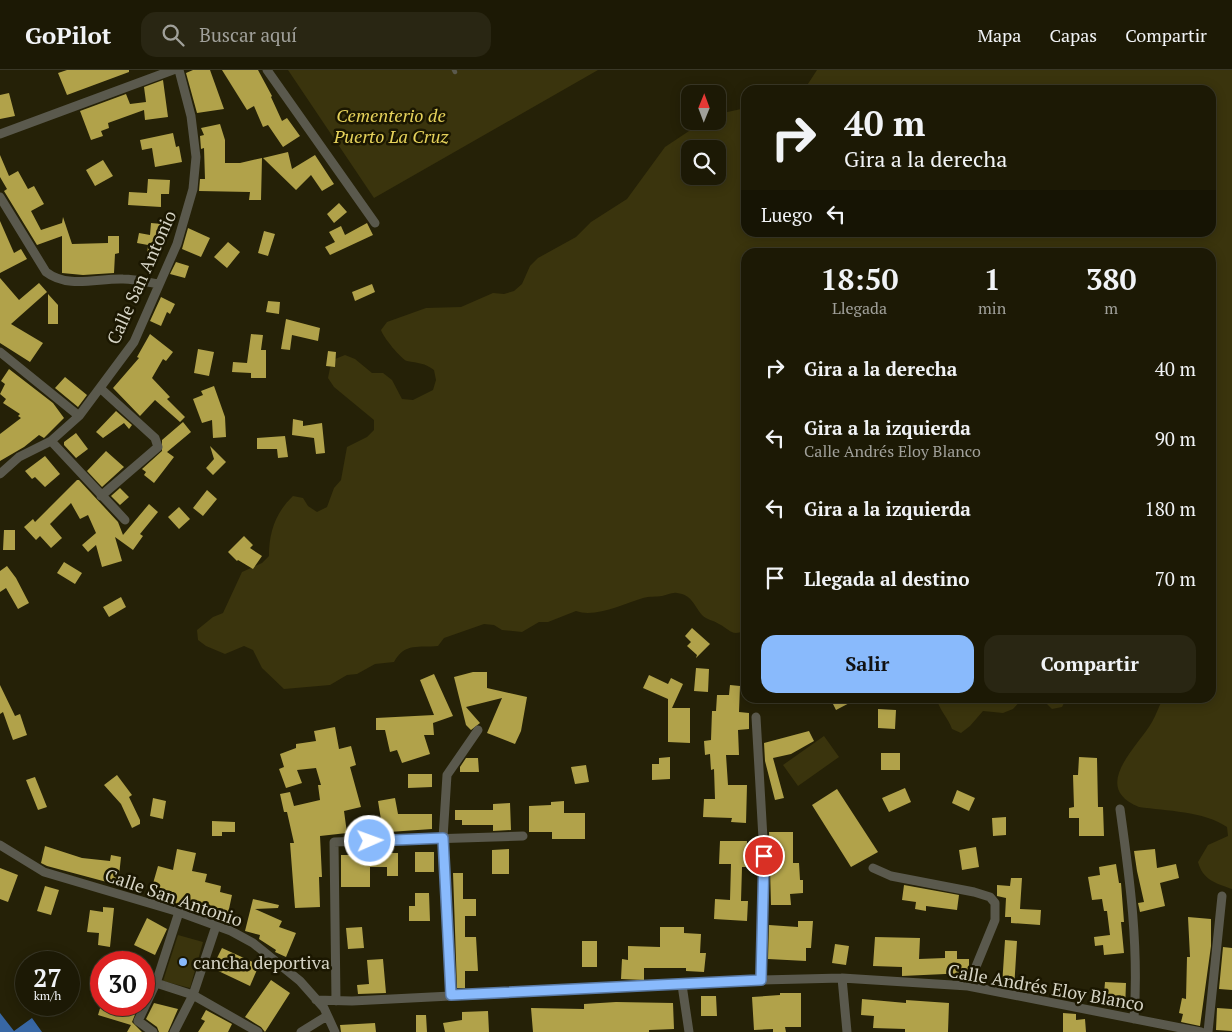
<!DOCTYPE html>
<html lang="es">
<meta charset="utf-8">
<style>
body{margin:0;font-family:"PT Serif",serif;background:#292613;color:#f1f3f6;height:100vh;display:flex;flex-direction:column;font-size:19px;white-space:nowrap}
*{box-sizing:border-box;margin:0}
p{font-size:16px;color:#a0a09a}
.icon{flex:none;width:28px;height:28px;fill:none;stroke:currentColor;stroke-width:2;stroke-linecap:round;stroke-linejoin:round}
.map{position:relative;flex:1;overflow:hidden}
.sheet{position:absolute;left:741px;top:178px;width:475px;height:455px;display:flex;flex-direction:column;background:#1c1905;border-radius:15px;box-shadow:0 2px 12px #0003,0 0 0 1px #3a3827}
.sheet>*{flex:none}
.banner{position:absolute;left:741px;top:15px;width:475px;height:152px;border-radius:15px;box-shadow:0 2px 12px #0003,0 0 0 1px #3a3827;background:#1c1905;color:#f1f3f6;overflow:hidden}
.needle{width:32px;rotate:1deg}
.tools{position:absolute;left:681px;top:15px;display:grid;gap:10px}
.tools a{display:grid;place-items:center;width:45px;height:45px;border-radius:10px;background:#1c1905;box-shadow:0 2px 12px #0003,0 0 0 1px #3a3827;font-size:25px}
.speed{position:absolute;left:15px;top:881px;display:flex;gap:10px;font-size:25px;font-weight:700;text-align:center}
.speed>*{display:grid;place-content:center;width:65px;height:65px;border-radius:50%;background:#1c1905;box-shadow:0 2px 12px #0003,0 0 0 1px #3a3827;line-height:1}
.speed small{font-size:12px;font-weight:400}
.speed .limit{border:8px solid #d22;background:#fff;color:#111}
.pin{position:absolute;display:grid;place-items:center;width:42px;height:42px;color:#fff;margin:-21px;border:2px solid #fff;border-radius:50%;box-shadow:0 1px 5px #0007}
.me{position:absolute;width:55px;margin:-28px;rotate:88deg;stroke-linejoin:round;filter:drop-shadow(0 0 4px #0008)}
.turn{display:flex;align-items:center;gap:18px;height:105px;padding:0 20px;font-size:22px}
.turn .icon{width:65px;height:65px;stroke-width:2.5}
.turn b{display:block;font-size:35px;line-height:42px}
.then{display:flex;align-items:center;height:48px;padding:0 20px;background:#0003;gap:10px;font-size:19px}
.eta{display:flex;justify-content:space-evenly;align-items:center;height:85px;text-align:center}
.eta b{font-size:30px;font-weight:700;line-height:35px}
.action{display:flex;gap:10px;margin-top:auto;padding:10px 20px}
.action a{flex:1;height:58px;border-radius:15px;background:#89bafc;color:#111;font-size:20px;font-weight:700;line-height:58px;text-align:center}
.action a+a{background:#292613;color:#f1f3f6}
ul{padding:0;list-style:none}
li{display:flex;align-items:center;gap:15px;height:70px;padding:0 20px}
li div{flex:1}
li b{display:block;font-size:19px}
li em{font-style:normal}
header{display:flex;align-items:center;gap:30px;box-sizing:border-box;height:70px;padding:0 25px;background:#1c1905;border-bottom:1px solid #3a3827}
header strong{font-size:24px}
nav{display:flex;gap:28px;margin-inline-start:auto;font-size:18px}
.search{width:350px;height:45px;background:#292613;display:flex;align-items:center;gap:12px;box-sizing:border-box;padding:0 18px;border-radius:15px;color:#a0a09a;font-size:19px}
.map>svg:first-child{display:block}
.green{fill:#3a340d;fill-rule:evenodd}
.water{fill:#3867a4}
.building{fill:#b1a24a}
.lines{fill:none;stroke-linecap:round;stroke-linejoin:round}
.service{stroke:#5a594d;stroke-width:4.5}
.minor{stroke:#5a594d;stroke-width:9}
.route-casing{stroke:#5979a4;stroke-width:12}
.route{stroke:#89bafc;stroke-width:9}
.poi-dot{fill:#89bafc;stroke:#1b1701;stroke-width:2}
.labels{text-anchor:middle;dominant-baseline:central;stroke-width:5;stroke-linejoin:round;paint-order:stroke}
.park-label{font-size:18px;font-style:italic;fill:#e7d35b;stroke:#1b1701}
.street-label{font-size:18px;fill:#d6d4c5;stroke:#1b1701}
.poi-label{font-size:18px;fill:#d6d4c5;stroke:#1b1701;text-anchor:start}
</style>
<header>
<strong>GoPilot</strong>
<div class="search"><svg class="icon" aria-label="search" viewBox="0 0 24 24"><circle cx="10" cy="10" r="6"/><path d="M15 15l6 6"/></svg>Buscar aquí</div>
<nav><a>Mapa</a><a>Capas</a><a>Compartir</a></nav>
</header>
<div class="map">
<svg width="1232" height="962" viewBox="0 0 1232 962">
<rect width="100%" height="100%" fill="#252107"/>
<path class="green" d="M288,0h310l-224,128z
M817,0h415v819c-17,-6 -29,-9 -34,-27l10,-17 20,-9 -1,-9c-23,-16 -61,-16 -88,-20 -49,-20 -2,-59 13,-85 4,-7 7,-16 11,-24h48v-446h-465v378c-15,7 -15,0 -27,-6 -6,-4 -12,-4 -17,-9 -9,-11 -10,-20 -25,-22 -5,-1 -9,2 -15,3 -6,1 -13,0 -19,2 -19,6 -48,20 -67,13l-28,11h-9l-17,10 -20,-2 -8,-5 -10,-1 -40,14 -6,8c-19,2 -33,-4 -44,16l-19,2 -18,10 -10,1 -17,10 -46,4 -22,-21 -9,-18 -9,-4 -19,8 -19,-8 -8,-6 -1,-10 16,-13 10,-4 19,-41 20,-9 7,-7c0,-23 6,-43 24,-60l10,2 5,8 9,6 10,-5 7,-19 7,-8 6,-33 20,-10 7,-7v-10l-40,-33 -6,-9 2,-10 5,-9 10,-4 10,4 17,14h11l9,7 10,19 11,1 20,-10 3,-10 -2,-10c-9,-7 -16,-7 -27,-9 -6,-2 -24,-24 -26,-31l6,-8 39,-14 35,-1 32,-14 11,1 10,-3 8,-7 8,-18 8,-8 38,-21 15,-15 36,-23 38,-52 39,-26h14v-7l28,-6v124h465v-142h-407zM690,79h28v27h-28z
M937,628h86l-10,11 -10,4 -20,-2 -13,15 -9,7 -9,-4c-3,-10 -15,-22 -15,-31z
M1041,628h45l-22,5 -2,4 -10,2z
M824,666l15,21 -41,29 -15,-21z
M178,865l25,7 -13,46 -27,-7z"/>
<path class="water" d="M0,943l14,18 18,-13 10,14h-42z"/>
<path class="building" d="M67,0h62v2l-62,23 -9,-22z
M193,0h17l14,39 -27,4 -11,-40z
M222,0h36l14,26 -1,1 11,24 5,-3 13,18 -17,11 -15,-22 -5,2 -9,-21 -7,4z
M163,10l5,37 -23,3 -1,-10 -36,13 1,5 -8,3 2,5 -12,4 -11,-29 46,-17 4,10 16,-2 -2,-15z
M9,23l6,23 -15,3v-24z
M220,54l5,16v23h15l22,-5 -1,42h-12l1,-8 -51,-1 1,-12h5l-1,-31 -3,1 -1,-13 4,-1 -3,-7z
M173,63l3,14 3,-1 3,16 -27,5 -3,-19 -10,2 -2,-10z
M288,82l4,17 23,-14 19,29 -12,7 -11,-16 -15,15 -33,-32z
M0,85l9,21 9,-5 10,18 6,-3 10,18 -13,7 10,19 21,-7 1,-6 9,27 36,-1v-7h11v17l-4,1 -1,19 -31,2 -21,-2v-37l-25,9 -33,-54 3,-2 -7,-12z
M103,90l10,16 -18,10 -9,-16z
M148,109l22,1 -1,14h-8v13l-33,-2 1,-13 18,1z
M339,133l8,9 -13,11 -7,-9z
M0,151l14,32 7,-4 6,10 -27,14z
M151,153l11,1 -4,33 -11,-1 1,-11 -11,-2 2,-10 11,2z
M367,153l6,12 -43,20 -5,-8 10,-5 -6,-10 12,-6 4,9z
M188,158l22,10 -9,19 -19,-8z
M264,161l11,3 -7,22 -10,-3z
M228,172l12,10 -13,16 -13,-11z
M176,192l13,4 -4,12 -15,-4z
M0,208l19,22 20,-17 8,9 -36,32 32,19 -13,19 -30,-19z
M372,214l3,8 -20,9 -3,-9z
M48,224l10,11v19h-10z
M161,227l14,7 -5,10 -3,-2 -6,14 -11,-5z
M268,231l12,1 -1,12 -13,-2z
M286,249l34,9 -2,13 -26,-6 -2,15 -9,-1z
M150,264l23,18 -7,9 -3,-2 -11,19 18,19 -3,2 18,18 -5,5 -25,-22 -15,16 -27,-28 26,-30 -2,-1z
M251,264l12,1 -2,15h5v28h-15v-5l-19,-1 1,-10 14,1z
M198,279l16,3 -5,24 -15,-3z
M328,281l8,1 -1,15 -9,-1z
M9,299l44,34 11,15 -20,20 -5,-3 -15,12 -24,14v-27l21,-16 -3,-2 2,-2 -17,-11 3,-4 -6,-5 5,-10 -4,-3z
M65,307l22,18 -9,12 -23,-19z
M214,316l11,31 1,20 -13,1 -1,-18 -10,3 -9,-24 10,-4 -2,-4z
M116,341l16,14 -3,4 -5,-6 -21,15 -7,-6z
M293,349l10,2v5l19,-3 3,30 -9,1 -2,-16 -22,-3z
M183,352l8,10 -24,20 7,5 -20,26 -10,-8 2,-3 -4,-3 20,-18v-11z
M76,363l12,16 -12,9 -12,-13v-3z
M285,366l3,21 -10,1 -1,-9h-20v-11z
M210,376l16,16 -13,13 -7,-7 8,-9z
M106,381l18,16 -22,20 -15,-16z
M45,386l15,18 -15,13 -10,-10 -3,2 -7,-8z
M77,410h2l39,42 5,13 26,-31 9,8 -18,22 3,2 -10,14 -18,-13 7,24 -20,6 -6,-22 -8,7 -6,-7 14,-12 -8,-18 -8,4 -9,-16 -21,21 12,14 -11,10 -11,-12 -4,4 -12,-13 9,-8 2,3z
M120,418l9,9 -9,8 -9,-9z
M207,420l10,9 -14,17 -10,-8z
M179,437l11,12 -11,10 -11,-12z
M4,460h11v20h-12z
M244,466l9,9 -3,3 12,8 -9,13 -15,-9 -1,1 -9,-9z
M64,492l18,11 -7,11 -18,-11z
M7,496l9,12 13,25 -11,6 -12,-21 -6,4v-21z
M121,527l5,10 -17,10 -6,-10z
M692,558l18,16 -14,14 1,-3 -10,-9 4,-4 -6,-6z
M696,598l13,1 -1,23 -14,-1z
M473,602h14v16l40,9 -6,34 -6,13 -28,-11 15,-35 -36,9 14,16 -9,7 -5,-5 -12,-48z
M434,604l19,42 -20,7 1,12h-10l6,19 -28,9 -5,-13 -7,2 -5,-22h-9v-12l58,-3 -14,-35z
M649,605l19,9 3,-6 12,6 -11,24h18v35l-22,-1v-43l-25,-11z
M0,615l15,31 5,-2 7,21 -14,5 -10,-28 -3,2z
M730,615l10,1 -1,26 10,1v16l-11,1 1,25h-13l2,30h19l-1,38 -15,-1 1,-4 -29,-1 1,-18h11l-1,-30 -3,1 -1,-16 -5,1 -1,-14 7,-1 1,-29h4l1,-16h12z
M830,628h29l-23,12z
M878,639l18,1 -1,19 -17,-1z
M335,657l4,22 12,-3 5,19 -6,2 11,40 -17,4 3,22 -27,3 2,41h-3l1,30 -25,1 -5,-65h4l-7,-31h-3l-4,-18 10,-2 4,14 26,-6 -2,-15h3l-5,-17 -19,2 5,13 -16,5 -7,-19 5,-2 -4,-13 16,-6v-4l20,-3 -2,-10z
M809,661l5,10 -23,13 -18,4 11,40 -9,2 -10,-39 -1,-18z
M881,683h19v17h-19z
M670,687v22l-18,1v-16h7v-6z
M1079,687l18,1 1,49h5l1,29h-25v-18h-10v-10l5,-1 -1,-32h5z
M466,688h12l1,14h-19v-5z
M586,695l3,17 -14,2 -4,-17z
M408,704h24v13l-24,1z
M117,705l15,20 -3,2 11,23v4l-8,4 -11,-24 -17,-19z
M35,707l12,30 -9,3 -12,-30z
M905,718l6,14 -22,10 -7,-14z
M837,719l41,63 -27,15 -39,-62z
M957,720l18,8 -6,13 -17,-8z
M153,728l13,3 -3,18 -13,-3z
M395,728l3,16h34v15l-43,3 -1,-7 -6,1 -4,-25z
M564,731v12h21v26h-33v-7h-23v-26l22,-1v-3z
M510,733l1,27 -18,1v-6h-31v-5h-7v-10h38v-6z
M1006,747v18l-13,1 -1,-18z
M212,751l23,1v10h-13v4h-10z
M769,762h24v31h6l1,17h3v13l-13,1 1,11h-20z
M720,771h27l-1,26h-4l-1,34h7l-1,20 -33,-2 1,-20 15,1 1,-36h-12z
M45,776l37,12 28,3 1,-6 10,2 -3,28 -71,-19 -6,-3z
M976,777l3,20 -17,3 -3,-20z
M177,779l19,4 -4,18 15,3 -2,8 16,4 -1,6 12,3 -6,28 -27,-10 2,-9 -20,-3 -1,4 -13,-3 2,-11 -17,-4 6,-21 15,4z
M509,779v25h-17v-24z
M1155,779l2,19 19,-4 3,14 -19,5 5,23 -25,6 -2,-9 6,-1 -7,-31 -3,-20z
M415,782h19v20h-19z
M372,783h26v23h-11v-9h-17v20h-29v-32h31z
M1116,794l3,19h2l3,39h-3l3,31 -20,2 -1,-10 -8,1 -1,-9 16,-2 -3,-24h-3l-2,-12 -10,1 -4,-23 12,-2 -1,-8z
M0,798l18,7 -10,27 -8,-3z
M453,803h10v26h13v17h-11v21h11l2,34h-13v17h-8z
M1011,808h11l-2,31 21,1 -1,15 -29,-2v-6h-6l1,-19 -9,-2v-11l13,1z
M904,815l55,10 -2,15 -31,-4v5l-11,-2 1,-7 -14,-2z
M45,816l14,4 -8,25 -14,-4z
M415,823h14l1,28h-21v-15h6z
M253,829l26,6 -1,3 -23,1 27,12 -3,6 17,6 -10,24 -11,-5 1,-2 -17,-11 1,-4 -15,-4z
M103,837l11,1 -4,39 -12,-2 1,-12 -12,-1 3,-22 13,2z
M1188,847l23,2v27l-11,80 -19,-4 2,-8 -4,-1 3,-15 4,1 1,-42h3z
M147,848l20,11 -12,26 -21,-10z
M798,851h15l-2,27h-5v13l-38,-2 1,-34 29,2z
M362,857l2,21 -16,1 -2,-21z
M660,857h24v6l17,1 -1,19h6l-2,19 -18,-1v-3h-42v12l-23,-1 1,-20 6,1v-14l32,1z
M875,867l45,1 -1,21 26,-1v-7h12v8h12v7l-2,7 -65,3v-9l-29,-1z
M1005,870l12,1 -3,48 -12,-3z
M582,871h15v26h-15z
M835,874l14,2 -3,19 -14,-2z
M1223,877l9,1v42l-13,-1z
M222,878l37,17 -9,21 -38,-18z
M383,889l3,34 -28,1 -1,-9 12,-1 -2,-24z
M271,910l19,13 -25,39 -4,-5 -16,-10z
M1105,912l21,1 -1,27 -22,-4z
M780,923h21v34h-16l1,5h-13v-3l-19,1 -2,-33 28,-2z
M701,926h15l1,20h-16z
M862,929l44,4v-3l43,3 -1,29h-43v-3l-32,-1 1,-12 -13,-1z
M616,932l57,1 1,26 -25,1v2h-116l-2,-24 53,1v-5z
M154,933l24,6 -10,23h-9l-2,-5 -11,-8z
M101,935h38l-7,17 10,10h-15l4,-7 -33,-10z
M1217,938l15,1v22l-16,-1z
M206,940l26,14 -4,8h-30l7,-11 -4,-2z
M488,941l1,21h-44l-2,-9 19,-3v-8z
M1063,943l13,1v6l9,-1 1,13h-23z
M416,945h10l1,17h-11z
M375,953l1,9h-35l-1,-7z"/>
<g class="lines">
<path class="service" d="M454,0l1,2"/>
<path class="minor" d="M267,0l108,153
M0,64l173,-64
M0,127l46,75c22,17 52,6 77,7 12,0 24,3 35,5
M0,282l79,64
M100,318l55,50 3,9 -57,49
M51,371l74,79
M0,404l19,-17 32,-16 28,-25 55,-74 43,-98 16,-55 3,-32 -5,-41 -12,-46
M756,647l8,139 -3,124
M1120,739c10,71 19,138 14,210
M0,775l44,27 135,40 52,19 22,12 47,38 24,27 11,24
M873,798l18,8 83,16 16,5 5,6v17l-27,66
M179,842l-23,71 37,12 65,37
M842,908l5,54
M682,915l7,47
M451,925l-8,-157 4,-63 31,-45
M316,930l36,1 409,-21 81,-2 126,8 233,46
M336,931l-2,-159 189,-6
M153,962l-15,-11 18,-38
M174,962l19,-37 23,-69
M301,962l26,-16
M1208,962l14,-136"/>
</g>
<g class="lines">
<defs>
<path id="route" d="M370,771l73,-3 8,157 310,-15 3,-124"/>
</defs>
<use href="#route" class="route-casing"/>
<use href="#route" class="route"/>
</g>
<circle class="poi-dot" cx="183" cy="892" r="5"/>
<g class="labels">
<g class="park-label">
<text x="391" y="45">Cementerio de<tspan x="391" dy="21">Puerto La Cruz</tspan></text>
</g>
<g class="street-label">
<text transform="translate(141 207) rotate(-66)">Calle San Antonio</text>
<text transform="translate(174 827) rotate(19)">Calle San Antonio</text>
<text transform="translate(1046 917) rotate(10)">Calle Andrés Eloy Blanco</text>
</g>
<g class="poi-label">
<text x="193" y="892">cancha deportiva</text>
</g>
</g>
</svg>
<div class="tools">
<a><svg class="needle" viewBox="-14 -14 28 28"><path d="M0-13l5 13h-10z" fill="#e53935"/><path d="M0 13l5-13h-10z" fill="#a0a09a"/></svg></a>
<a><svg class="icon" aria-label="search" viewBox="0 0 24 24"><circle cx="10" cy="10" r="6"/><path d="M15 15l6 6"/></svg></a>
</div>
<div class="speed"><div>27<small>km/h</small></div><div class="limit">30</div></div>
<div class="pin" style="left:764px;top:786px;background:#d93025"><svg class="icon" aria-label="arrive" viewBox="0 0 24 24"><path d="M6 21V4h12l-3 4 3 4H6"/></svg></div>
<svg class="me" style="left:370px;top:771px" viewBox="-20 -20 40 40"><circle r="17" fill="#89bafc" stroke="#fff" stroke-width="3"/><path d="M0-11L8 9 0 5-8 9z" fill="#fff"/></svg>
<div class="banner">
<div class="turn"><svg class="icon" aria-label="right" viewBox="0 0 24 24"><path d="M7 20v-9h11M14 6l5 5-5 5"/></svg><div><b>40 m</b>Gira a la derecha</div></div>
<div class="then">Luego<svg class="icon" aria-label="left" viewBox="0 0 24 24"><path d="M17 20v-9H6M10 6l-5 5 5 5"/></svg></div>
</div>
<section class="sheet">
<div class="eta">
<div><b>18:50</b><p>Llegada</p></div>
<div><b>1</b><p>min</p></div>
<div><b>380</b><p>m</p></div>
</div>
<ul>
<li><svg class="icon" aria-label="right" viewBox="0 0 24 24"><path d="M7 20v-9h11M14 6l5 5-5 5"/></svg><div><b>Gira a la derecha</b></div><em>40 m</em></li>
<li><svg class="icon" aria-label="left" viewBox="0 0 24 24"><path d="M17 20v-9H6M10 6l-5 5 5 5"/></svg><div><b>Gira a la izquierda</b><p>Calle Andrés Eloy Blanco</p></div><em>90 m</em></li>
<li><svg class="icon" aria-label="left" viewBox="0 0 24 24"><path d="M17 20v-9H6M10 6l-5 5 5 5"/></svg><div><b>Gira a la izquierda</b></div><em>180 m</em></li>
<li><svg class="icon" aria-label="arrive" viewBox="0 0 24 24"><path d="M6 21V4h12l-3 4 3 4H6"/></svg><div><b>Llegada al destino</b></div><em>70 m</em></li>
</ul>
<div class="action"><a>Salir</a><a>Compartir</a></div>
</section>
</div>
